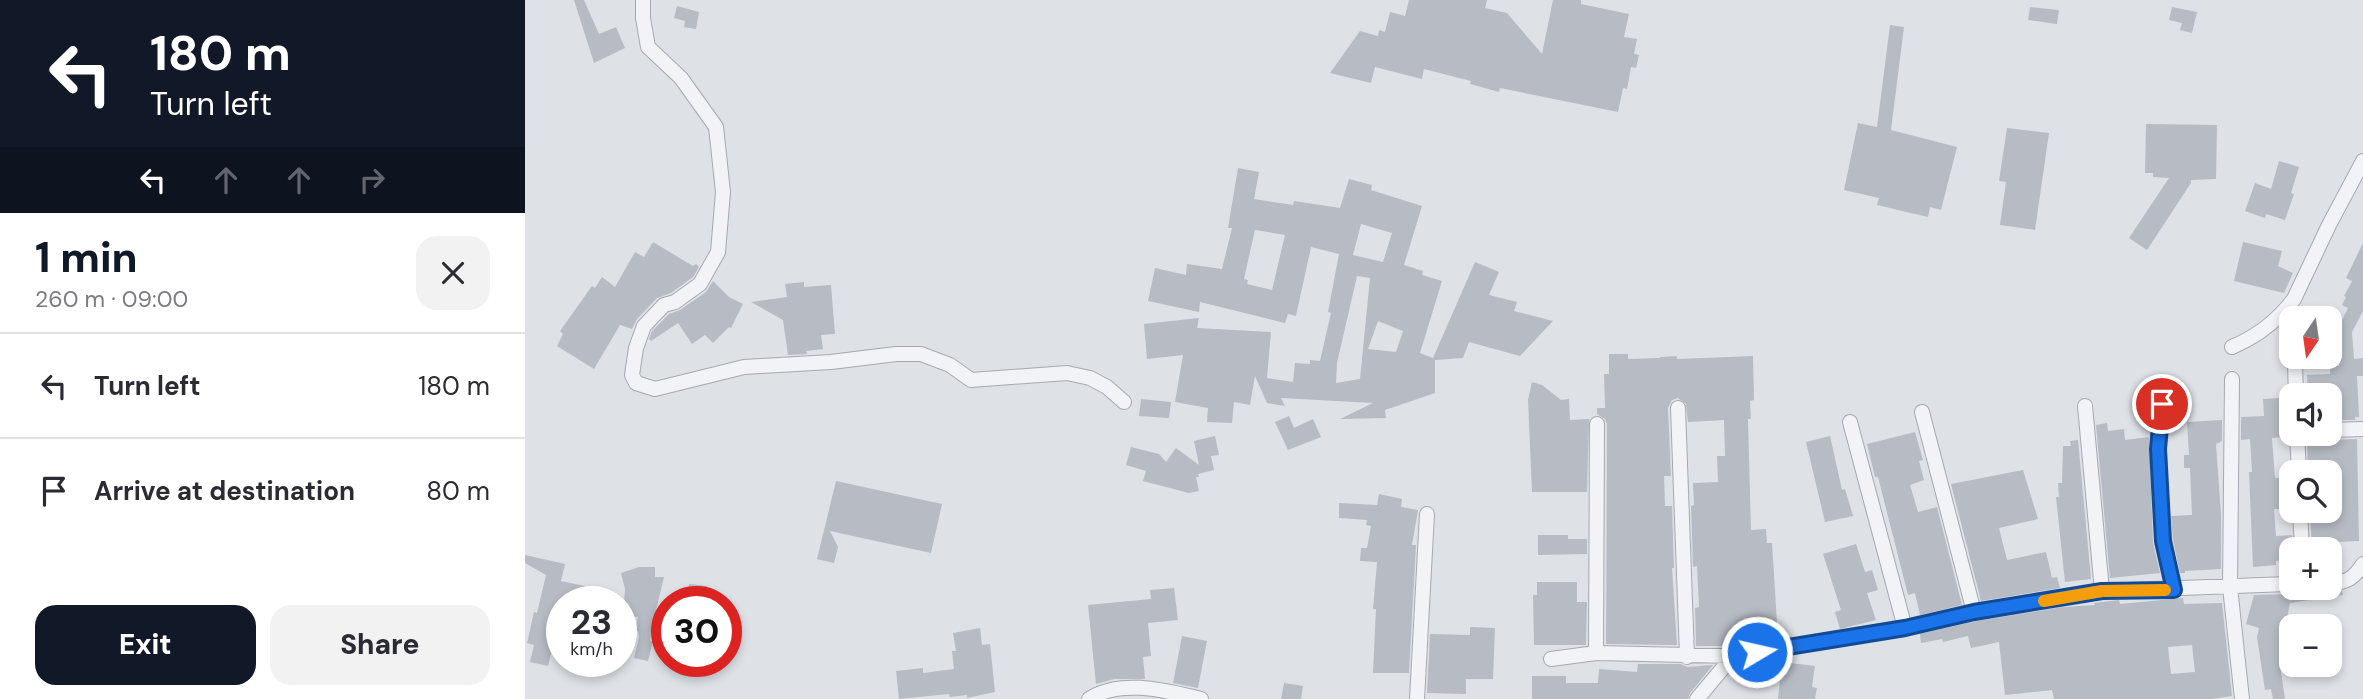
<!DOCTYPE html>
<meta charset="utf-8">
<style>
body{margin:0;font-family:"DM Sans",sans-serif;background:#f2f2f3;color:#2b2b33;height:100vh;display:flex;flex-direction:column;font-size:26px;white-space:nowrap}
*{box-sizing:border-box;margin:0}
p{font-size:23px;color:#7c7c81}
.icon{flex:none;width:38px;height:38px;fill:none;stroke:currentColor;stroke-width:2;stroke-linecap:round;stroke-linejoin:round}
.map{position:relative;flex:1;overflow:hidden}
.sheet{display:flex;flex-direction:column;background:#fff;width:525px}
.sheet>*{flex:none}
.guide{background:#111827;color:#fff;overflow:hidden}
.needle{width:46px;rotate:193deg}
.controls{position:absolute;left:1754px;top:306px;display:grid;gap:14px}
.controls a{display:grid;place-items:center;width:63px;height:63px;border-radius:14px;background:#fff;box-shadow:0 4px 10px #0003;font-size:35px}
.speed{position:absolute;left:21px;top:586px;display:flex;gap:14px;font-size:35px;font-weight:700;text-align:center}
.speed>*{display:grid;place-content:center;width:91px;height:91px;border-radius:50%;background:#fff;box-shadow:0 4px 10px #0003;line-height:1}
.speed small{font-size:18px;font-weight:400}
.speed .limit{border:10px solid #d22;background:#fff;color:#111}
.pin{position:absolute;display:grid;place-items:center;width:60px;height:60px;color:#fff;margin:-30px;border:4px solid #fff;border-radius:50%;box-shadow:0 2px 7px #0007}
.me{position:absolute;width:77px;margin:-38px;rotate:81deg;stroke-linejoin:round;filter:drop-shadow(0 0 5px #0008)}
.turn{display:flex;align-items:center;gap:24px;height:147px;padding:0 35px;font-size:32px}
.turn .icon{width:91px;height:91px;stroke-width:2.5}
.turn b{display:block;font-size:49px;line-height:60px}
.lanes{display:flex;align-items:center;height:66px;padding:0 35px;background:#0003;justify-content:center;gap:35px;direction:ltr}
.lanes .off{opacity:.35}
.round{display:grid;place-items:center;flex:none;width:74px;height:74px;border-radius:21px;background:#f2f2f3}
.summary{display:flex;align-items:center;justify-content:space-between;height:119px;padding:0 35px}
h1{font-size:42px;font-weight:800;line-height:52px;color:#111827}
.cta{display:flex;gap:14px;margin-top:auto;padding:14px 35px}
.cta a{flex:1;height:80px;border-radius:21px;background:#111827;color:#fff;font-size:28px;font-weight:800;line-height:80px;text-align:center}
.cta a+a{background:#f2f2f3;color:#2b2b33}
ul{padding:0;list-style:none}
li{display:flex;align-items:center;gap:21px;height:105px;padding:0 35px;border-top:2px solid #e1e1e2}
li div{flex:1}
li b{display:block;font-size:26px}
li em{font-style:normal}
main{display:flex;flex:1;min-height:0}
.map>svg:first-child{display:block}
.building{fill:#b6bbc4;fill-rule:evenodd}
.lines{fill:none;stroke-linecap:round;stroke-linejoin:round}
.street-casing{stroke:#a4a9b1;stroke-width:16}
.street{stroke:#f1f3f6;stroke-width:14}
.route-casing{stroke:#114b97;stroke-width:18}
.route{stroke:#1a73e8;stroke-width:12}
.slow{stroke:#f59e0b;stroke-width:12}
</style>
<main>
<section class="sheet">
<div class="guide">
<div class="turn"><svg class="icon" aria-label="left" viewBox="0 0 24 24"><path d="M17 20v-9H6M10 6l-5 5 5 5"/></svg><div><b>180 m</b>Turn left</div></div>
<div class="lanes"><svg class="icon" aria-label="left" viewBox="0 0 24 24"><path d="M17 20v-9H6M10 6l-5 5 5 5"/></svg><svg class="icon off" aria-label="ahead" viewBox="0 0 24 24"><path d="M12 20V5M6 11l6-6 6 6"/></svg><svg class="icon off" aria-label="ahead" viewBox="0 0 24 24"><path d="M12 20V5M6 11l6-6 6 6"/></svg><svg class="icon off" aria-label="right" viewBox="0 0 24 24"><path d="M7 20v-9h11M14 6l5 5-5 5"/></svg></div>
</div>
<div class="summary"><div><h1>1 min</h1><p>260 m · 09:00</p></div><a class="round"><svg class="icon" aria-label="close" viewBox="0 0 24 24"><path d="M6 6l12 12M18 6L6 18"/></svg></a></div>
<ul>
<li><svg class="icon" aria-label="left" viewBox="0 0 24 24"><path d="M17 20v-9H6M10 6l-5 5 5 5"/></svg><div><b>Turn left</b></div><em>180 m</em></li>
<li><svg class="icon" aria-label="arrive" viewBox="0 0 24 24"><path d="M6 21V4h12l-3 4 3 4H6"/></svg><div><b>Arrive at destination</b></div><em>80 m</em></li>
</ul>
<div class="cta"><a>Exit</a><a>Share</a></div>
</section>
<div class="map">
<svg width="1838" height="699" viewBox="0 0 1838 699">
<rect width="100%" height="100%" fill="#dee2e7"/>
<path class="building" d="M49,0h10l15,34 17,-7 9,21 -31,15z
M884,0h78l-2,8 22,5 35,41 11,-54h28v4l48,10 -5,23 13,2 -3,15 5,1 -3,13 -5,-1 -4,22 -4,-1 -5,24 -118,-24 -1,4 -29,-8 1,-3 -47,-12 -2,10 -47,-12 -4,16 -41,-10 30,-42 18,5 1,-6 6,2 5,-20 15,4z
M152,6l22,6 -3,17 -12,-2 1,-6 -11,-3z
M1505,7l29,3 -2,14 -29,-4z
M1647,7l25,5 -5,21 -12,-3 2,-7 -13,-3z
M1365,25l14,2 -13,103 66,17 -16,63 -11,-3 -2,10 -51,-12 2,-7 -35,-8 14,-67 19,4z
M1621,124l71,1 -1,54 -25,1v3l-44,67 -18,-12 40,-60 -16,-1v-4h-8z
M1482,128l42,5 -14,97 -35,-5 6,-43 -7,-1z
M1754,161l20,6 -8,26 3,1 -9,26 -19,-6 -1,4 -20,-7 10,-28 16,6z
M713,168l21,4 -5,27 39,6 1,-4 46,7 9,-29 23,6 -1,5 51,16 -18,59 19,6 -1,4 20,6 -22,72 13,5 42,-96 24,10 -10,23 28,7 -3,9 39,10 -33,35 -51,-14 -6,16 -28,2v33l-50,17 1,8 -46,1 33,-16 -92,-5 4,8 -18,-3 -12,-27 -5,29 -16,-3 -2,21 -25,-1 1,-14 -33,-6 8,-47 -36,4 -3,-35 55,-6 -2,10 74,4 -4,46 26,4 2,-19 15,1v-4l10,1 11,-48 -3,-1 11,-58 -28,-7 -15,69 -8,-2 -3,9 -85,-21 -1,10 -51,-11 7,-33 31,7 1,-11 35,5 10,-41h-4zM836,224l31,9 -9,29 -30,-7zM730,230l30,5 -13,55 -25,-6 1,-4 -4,-1zM832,276l13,2 -10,101 -24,4 1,-20zM853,321l25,10 -7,21 -28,-3z
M128,242l40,24 3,-2 3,3 -6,10 -22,16 -14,5 -20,21 -5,10 -12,-4 -26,44 -37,-23 6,-12 -3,-3 32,-45 3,2 7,-11 13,10 20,-35 9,5z
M1718,242l39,9 -4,15 15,7 -9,20 -50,-12z
M1838,243v68l-11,21 2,27 9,-1v18h-6l2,41h-4v3h-26v-26l-21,1 -1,-20 23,-1v-8h9l-2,-27 -8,2v-14l11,-3 8,-16 -6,-3 4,-8 -2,-1 8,-15 -6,-3z
M188,281l16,16 14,7 -12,24 -2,-1 -16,16 -8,-8 -13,9 -14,-21 -27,18 -2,-2 3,-8 17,-17 11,-4 26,-18z
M279,282v5l27,-2 4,49 -14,1 2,14 -17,2 1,3 -19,1 -5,-35 -32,-18 36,-5 -2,-13z
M1084,354h19v5l32,-1v-1l17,-1v3l76,-3 1,44 -4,1 1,18h-3l3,111 15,-1 1,14h5l6,96 -17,3v-4l-27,1 -2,7h-36l-1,-38 4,-1 -2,-41 -4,1 -2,-61 3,-1 -1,-22 25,-1 -1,-26h8l-1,-36 -36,2 -2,-18 -8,-6 -6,2 -4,8 3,68h-7l1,30h7l2,62h-2l5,77 -71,-1 1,-220 -2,-5 -8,-5v-6h8l-1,-34h5z
M1007,382l10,3 19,15 8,-1 1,21 19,-1 -2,73h-55l-4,-92z
M1756,398l3,39 -12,1 3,40 13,-1 2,32h-16l2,27 16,-1v15h-4v10l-12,1v4l-23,2 -4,-95h3l-2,-33 -9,1v-23l23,-1 -1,-17z
M616,399l30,3 -2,16 -30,-2z
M764,416l5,12 19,-9 8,18 -33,13 -13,-28z
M1697,420v21l-6,3 5,70v55l-36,2v2h-5l-7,-33 -2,-24 21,-1 -2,-47h-6v-13h5l-2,-33z
M1582,423l1,8 16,-2 1,11 24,-3 4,105 7,31 -50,5 -14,-153z
M1390,432l8,28 -4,1 5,19 -14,5 8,27 19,-5 25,98 -42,10 -5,-22 -7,2 -30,-118h-3l-8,-33z
M690,436l4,19 -8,1 3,14 -16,4 1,3h-3l3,14 -10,2 -46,-12 3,-10 -20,-6 5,-18 28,7 7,8 10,-14 23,17 -5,-24z
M1305,436l12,54 3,-1 8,27 -28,6 -19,-80z
M1797,436l7,4 28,-1 2,102 -24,1v8h-23l-2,-39h19v-39h-21l-1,-35z
M1553,440l13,139 -26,3 -9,-85h3l-1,-14h4l1,-37h8l-1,-5z
M1498,470l15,49 -39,9 8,32 39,-8 6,26 5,-1 3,11 -79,13 -30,-117z
M311,481l106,23 -11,49 -101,-22 8,16 -4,16 -17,-4z
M854,494l23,5 -1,8 17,3 -6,35h4l-7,128h-36l3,-64h-3l4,-47 -17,-1 1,-13h6l4,-22 -5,-1 1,-5 -28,-2v-15l38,2z
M1013,535h30v4h19v15l-49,1z
M1331,544l9,28 7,-2 6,20 -11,3 9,27 -36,9 -5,-17 6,-2 -18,-56z
M0,555l40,9 -4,17 24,5 -3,14 -10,-2 -1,4h-11l-6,26 3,1 -9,37 -18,-4 4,-17 -7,-2 7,-31 3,1 9,-38 -21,-12z
M114,567h16v10h9l-13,54 -1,10h3l-5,20 -14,-3 5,-21 -1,-6h-3l3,-14 -15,-1 2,-27 -4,-16z
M1012,582h40v20h10l-1,43h-52l-1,-50h4z
M164,584l18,2 -2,16h-18z
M649,588l4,32 -30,3 3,33 -8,1 2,22h-31l-18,5 -8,-79 63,-6 -1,-9z
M1782,588h14l8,5 13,-2 1,4 -53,8 -6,31h-5l5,31h-4l5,34h-12l-2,-10 -6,1 -8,-53 2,-9 -13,-4 8,-29 37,-1 8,-5z
M1658,598l1,6 38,-1 10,93 -21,3h-157l-2,-9 -47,5 -6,-53 -28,6 -3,-12 -25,6 -1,-3 -21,4 -1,-9 56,-13 87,-14 32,-2 -1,-2 25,-3 1,4zM1667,645l3,27 -24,2 -3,-27z
M945,627l25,1 -2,51h-27v15l-39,-1 3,-59 40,1z
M455,628l2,17 8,-1 5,48 -28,6v-3l-17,2 -1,-3 -50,5 -3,-28 27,-3v5l31,-4 -2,-18h4l-3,-18z
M657,636l25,5 -9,47 -25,-5z
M1257,662l33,4 -3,21 5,1 -2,11h-37z
M1113,664h43l6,3 26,-2 -23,28 -2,6h-156v-23h34v7h32l1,-14 38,3z
M759,683l19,3 -2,13h-20z"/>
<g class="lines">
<defs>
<path id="street" d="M118,0v18l5,29 33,31 35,49 7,65 -5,60 -18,32 -25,18 -11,3 -20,21 -8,22 -4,27 4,8 19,6 89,-22 87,-5 65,-8h25l29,11 21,15 96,-7 23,5 17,9 17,15
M1707,347c24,-10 46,-27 62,-48l35,-74 34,-64
M1770,364l1,32
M1707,379l-2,208 12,112
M1637,404l-4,45 5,92 11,49
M1560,406l17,185
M1153,408l9,249
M1397,412l52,200
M1325,422l55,206
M1804,430l34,-1
M1772,434l2,38
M1775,511l2,39
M1804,583c18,0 25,-5 34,-19
M1071,653l1,-229
M1026,659l45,-6 137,3
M564,699c32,-21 78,-8 112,0
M892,699l10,-185
M1172,699l36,-43 172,-28 69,-16 128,-21 189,-7"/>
</defs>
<use href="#street" class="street-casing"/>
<use href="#street" class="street"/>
</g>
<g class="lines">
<defs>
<path id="route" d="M1232,652l148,-24 69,-16 128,-21 72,-1 -11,-49 -5,-92 4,-45"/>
</defs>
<use href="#route" class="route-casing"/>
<use href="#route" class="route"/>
<path class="slow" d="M1519,601l58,-10 63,-1"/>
</g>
</svg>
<div class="controls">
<a><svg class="needle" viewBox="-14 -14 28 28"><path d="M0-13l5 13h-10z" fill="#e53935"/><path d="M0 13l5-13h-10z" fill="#7c7c81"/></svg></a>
<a><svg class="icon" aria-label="sound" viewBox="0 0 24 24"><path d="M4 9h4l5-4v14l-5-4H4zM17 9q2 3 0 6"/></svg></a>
<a><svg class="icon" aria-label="search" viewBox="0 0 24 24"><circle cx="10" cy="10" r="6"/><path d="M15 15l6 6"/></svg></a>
<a>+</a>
<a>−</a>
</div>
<div class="speed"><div>23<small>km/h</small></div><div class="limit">30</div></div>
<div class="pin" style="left:1637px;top:404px;background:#d93025"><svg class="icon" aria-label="arrive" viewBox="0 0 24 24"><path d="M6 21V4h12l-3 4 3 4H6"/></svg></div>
<svg class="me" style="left:1232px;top:652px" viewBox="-20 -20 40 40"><circle r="17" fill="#1a73e8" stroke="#fff" stroke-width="3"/><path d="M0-11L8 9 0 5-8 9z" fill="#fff"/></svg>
</div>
</main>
